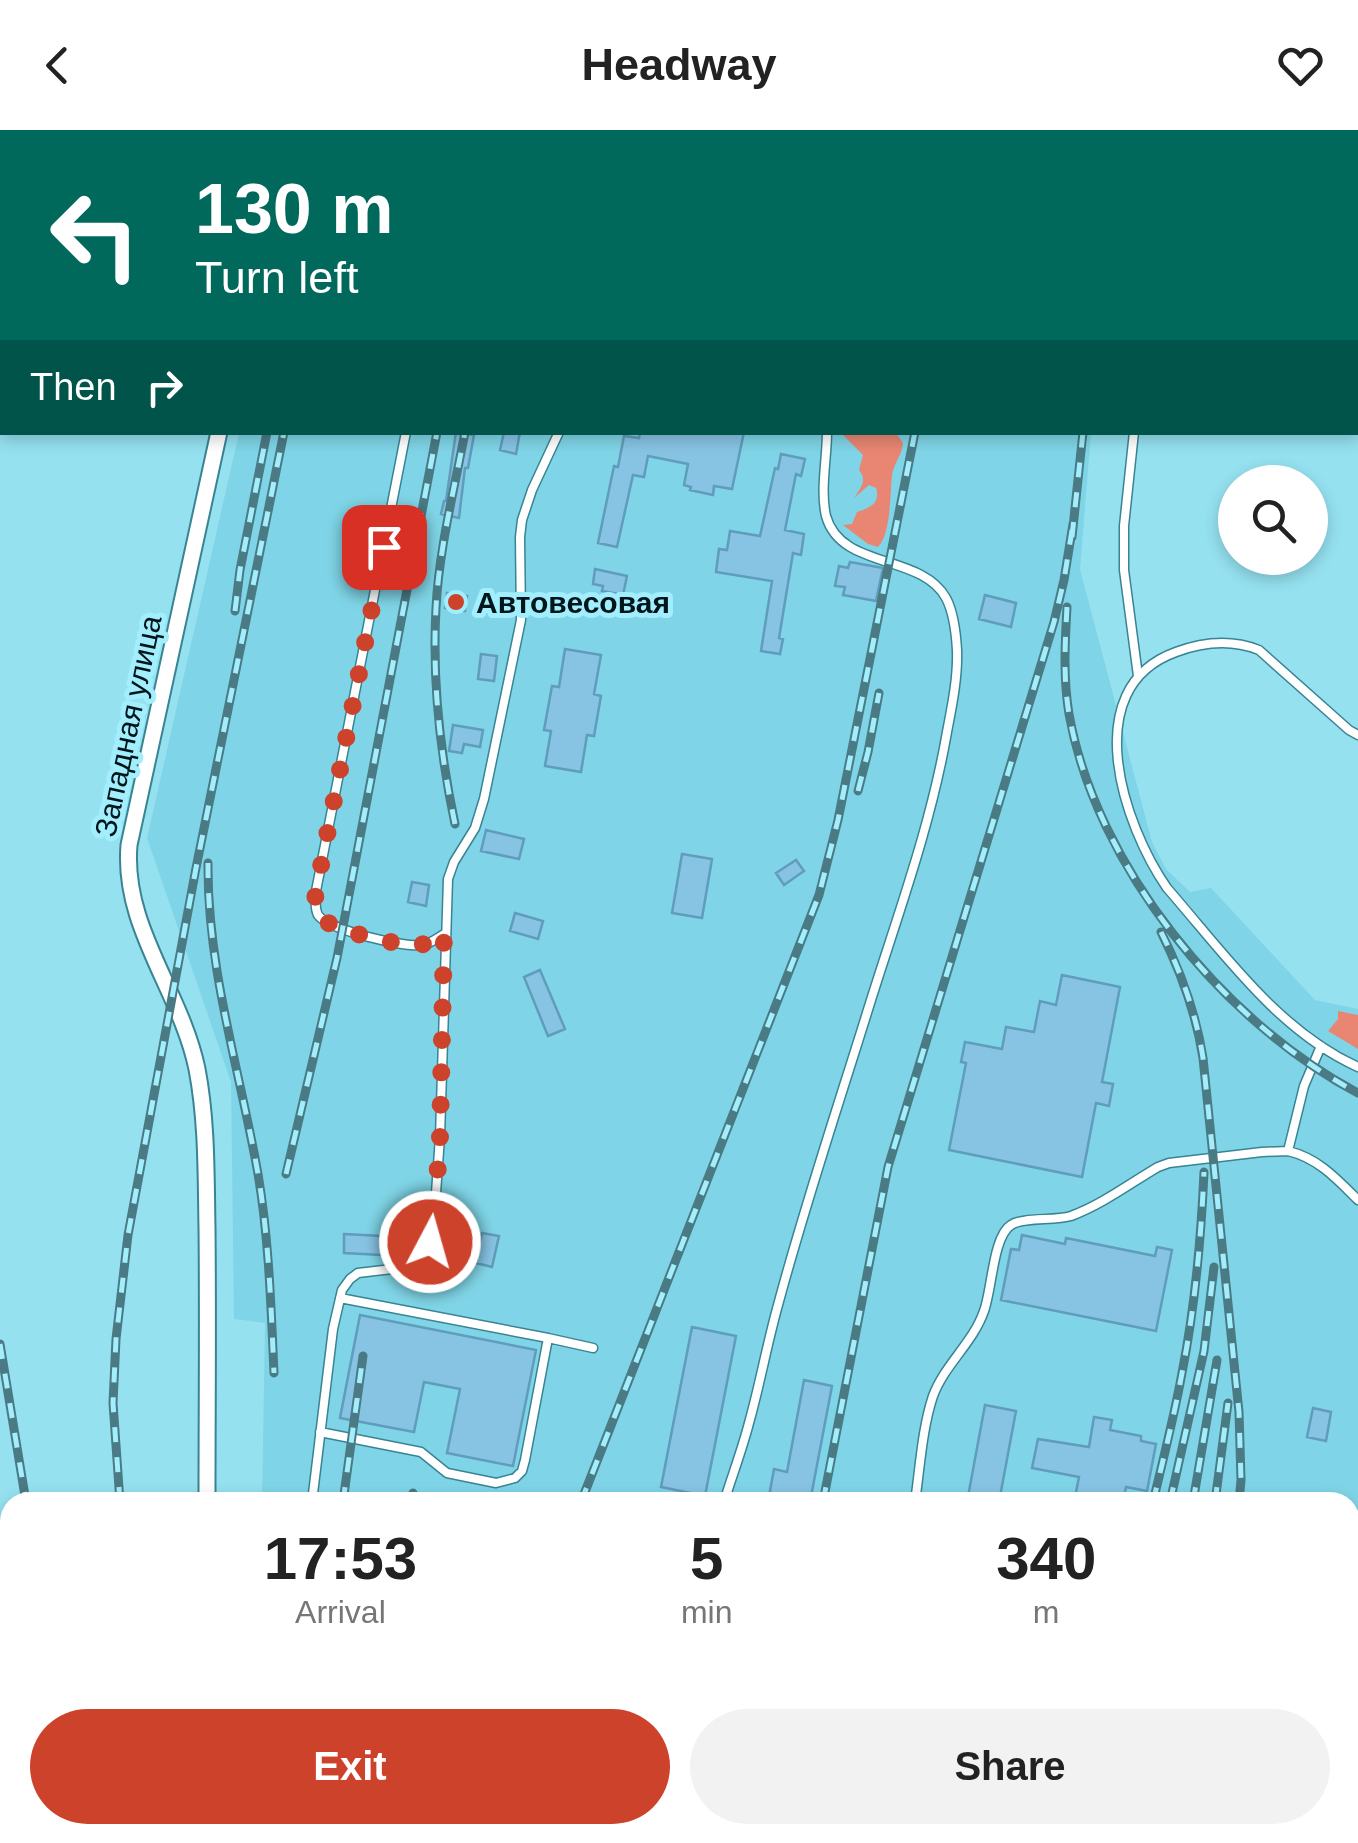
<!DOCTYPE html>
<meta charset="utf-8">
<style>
body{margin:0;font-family:Helvetica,sans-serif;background:#f2f2f2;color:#222;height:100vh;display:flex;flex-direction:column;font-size:38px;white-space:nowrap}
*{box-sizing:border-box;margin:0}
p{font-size:32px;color:#767676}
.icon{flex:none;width:55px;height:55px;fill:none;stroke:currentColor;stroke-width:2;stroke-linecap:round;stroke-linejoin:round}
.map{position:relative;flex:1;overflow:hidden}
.drawer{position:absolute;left:0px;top:1362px;width:1360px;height:352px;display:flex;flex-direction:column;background:#fff;border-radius:30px 30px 0 0;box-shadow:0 5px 15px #0003}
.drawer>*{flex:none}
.guide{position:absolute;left:0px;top:0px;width:1360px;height:305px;box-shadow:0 5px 15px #0003;background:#00695c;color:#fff;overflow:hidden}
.buttons{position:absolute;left:1218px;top:335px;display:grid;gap:20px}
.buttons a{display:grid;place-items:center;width:110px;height:110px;border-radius:50%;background:#fff;box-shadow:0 5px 15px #0003;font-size:50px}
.pin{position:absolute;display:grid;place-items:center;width:85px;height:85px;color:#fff;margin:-42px;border-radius:20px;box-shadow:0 5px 15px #0006}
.me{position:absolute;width:110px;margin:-55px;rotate:6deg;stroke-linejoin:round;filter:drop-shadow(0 0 8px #0008)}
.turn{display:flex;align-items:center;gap:35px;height:210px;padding:0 30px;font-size:45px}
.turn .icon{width:130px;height:130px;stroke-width:2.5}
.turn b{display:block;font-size:70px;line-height:85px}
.then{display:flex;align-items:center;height:95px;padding:0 30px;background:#0003;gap:20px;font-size:38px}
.eta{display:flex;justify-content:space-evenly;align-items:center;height:170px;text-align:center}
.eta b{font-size:60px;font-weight:800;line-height:70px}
.cta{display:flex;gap:20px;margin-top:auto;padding:20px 30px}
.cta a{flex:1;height:115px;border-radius:60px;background:#cd422b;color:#fff;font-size:40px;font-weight:800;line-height:115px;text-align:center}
.cta a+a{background:#f2f2f2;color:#222}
header{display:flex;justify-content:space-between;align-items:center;height:130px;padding:0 30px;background:#fff;font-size:45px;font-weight:800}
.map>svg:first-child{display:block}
.built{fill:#7fd5e7}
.green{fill:#e98673}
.building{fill:#87c4e4;stroke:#609cbb;stroke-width:2.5}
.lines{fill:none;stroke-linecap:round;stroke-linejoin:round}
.lane-casing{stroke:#388492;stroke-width:11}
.street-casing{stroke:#388492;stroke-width:19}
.lane{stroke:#fff;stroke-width:8}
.street{stroke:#fff;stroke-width:15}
.rail-casing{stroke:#4a7a84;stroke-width:9}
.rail{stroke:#a2eefd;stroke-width:5;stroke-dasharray:15;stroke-linecap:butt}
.route{stroke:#cd422b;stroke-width:18;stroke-dasharray:0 32.4}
.poi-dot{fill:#cd422b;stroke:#a2eefd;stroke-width:4}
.labels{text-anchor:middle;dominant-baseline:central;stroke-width:10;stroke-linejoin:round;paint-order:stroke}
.poi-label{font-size:30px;font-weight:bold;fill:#01161b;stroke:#a2eefd;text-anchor:start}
.street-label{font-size:30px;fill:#01161b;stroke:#a2eefd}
</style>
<header><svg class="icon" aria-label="back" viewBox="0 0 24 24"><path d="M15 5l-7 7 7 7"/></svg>Headway<svg class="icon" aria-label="heart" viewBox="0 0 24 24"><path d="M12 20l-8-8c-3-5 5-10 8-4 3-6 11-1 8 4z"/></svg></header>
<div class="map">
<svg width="1358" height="1713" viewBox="0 0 1358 1713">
<rect width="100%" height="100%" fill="#95e1f0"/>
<path class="built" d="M309,0h371v2h-371z
M239,303h852l-11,136 72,273 14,27 24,23 21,-4 104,112 43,9v834h-1098v-8h1090v-333h-1088l3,-179 -31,-4 -3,-237 -84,-244z"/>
<path class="green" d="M841,303h55l7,10c-1,12 -9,20 -11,32 -2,19 -1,59 -14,72l-10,-3 -25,-19 9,-1 5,-12c12,-4 24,-8 19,-24l-7,-3 -15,13c6,-10 14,-17 5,-28l4,-15z
M1338,881l20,4v34l-30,-18 10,-12z"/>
<path class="building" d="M456,302l18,3 -6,33h-3l-6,50 -18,-4 3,-13h2z
M504,302h16l-4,22 -16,-4z
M640,302h104l-12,57 -18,-3 -1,9 -23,-5 1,-3 -7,-2 4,-21 -40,-8 -4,21 -11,-2 -16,72 -19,-4 16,-77 4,1 6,-31 15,2z
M781,324l24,5 -4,17 -5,-2 -11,56 19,4 -3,21 -8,-2 -14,85 4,1 -3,15 -19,-3 11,-70 -56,-9 3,-23 8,1 3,-19 30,5 15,-68 3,1z
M850,432l33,6 -7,33 -33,-6 2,-8 -10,-1 4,-20 9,2z
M595,439l32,7 -4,19 -21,-4 1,-5 -10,-2z
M447,463l20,3 -2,15 -20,-3z
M985,465l31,8 -5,24 -32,-8z
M565,519l36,6 -7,39 7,2 -7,40 -7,-1 -6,37 -36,-6 6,-35 -7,-1 8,-44 7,1z
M481,524l16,2 -3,25 -16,-2z
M453,595l30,5 -3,17 -16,-3 -2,9 -13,-2z
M486,700l38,9 -5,20 -38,-8z
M682,724l30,5 -10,59 -30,-5z
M796,730l8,11 -20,14 -8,-12z
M412,752l17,3 -3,21 -18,-4z
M515,783l28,8 -5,18 -28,-8z
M540,840l25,59 -17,7 -24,-59z
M1062,845l58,12 -18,95 11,2 -4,22 -13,-3 -14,74 -133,-27 17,-87 -5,-1 4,-20 37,7 4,-22 28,5 6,-31 16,4z
M482,1103l17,3 -7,31 -16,-4z
M344,1104l57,3 -1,19 -56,-3z
M1022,1105l43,9 1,-6 89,18 2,-9 15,3 -16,81 -155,-31 10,-51 8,1z
M360,1185l176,35 -23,116 -66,-13 13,-64 -36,-7 -10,50 -74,-14z
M692,1197l44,9 -31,160 -44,-9z
M804,1250l28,6 -22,116h-42l6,-33 13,3z
M985,1275l31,6 -17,91h-32z
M1313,1278l18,4 -5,29 -19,-4z
M1094,1287l18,3 -2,10 31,6v5l15,3 -9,47 -21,-4 -3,15h-49l5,-25 -47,-9 6,-29 51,8z"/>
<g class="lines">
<defs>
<path id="lane" d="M708,2v-2
M1138,2v-2
M406,302l-90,459c0,8 -2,16 2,24 10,15 87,33 105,30 8,-2 15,-7 21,-11
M1134,302l-10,94v44l14,106
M1358,605l-9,-5 -90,-80c-28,-11 -56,-8 -83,2 -100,36 -52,174 -9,236 56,64 111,143 191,179
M1288,1021c30,7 49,28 70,49
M548,1208l45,10
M320,1302l101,20 26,21 49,10 19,-5 7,-7 3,-11 23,-122 -208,-40
M312,1372l21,-173 9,-39 8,-11 8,-6 51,-6 10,-7 11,-18 4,-21 6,-84 8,-258 6,-17 21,-34 9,-29 37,-179 -1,-83 2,-17 10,-30 27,-58
M724,1372c8,-26 18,-52 25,-79 11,-39 18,-79 29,-118 26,-97 58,-193 88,-289 29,-94 64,-186 81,-284 5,-26 11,-55 10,-82 -1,-17 -3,-37 -11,-52 -25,-45 -105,-28 -120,-82 -6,-26 1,-57 1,-84
M915,1372c5,-34 7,-73 18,-106 12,-32 40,-53 51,-85 8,-21 9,-75 27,-86 11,-8 43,-4 60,-9 32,-12 58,-32 87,-49l11,-4 93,-11 26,-1 16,-65 17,-40
M632,1713l3,-8
M830,1713l2,-8"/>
<path id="street" d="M284,2l1,-2
M207,1372c0,-91 1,-182 0,-274 -1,-53 0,-107 -10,-159 -16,-78 -75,-142 -68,-224l90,-413
M215,1705v8"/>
</defs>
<use href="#lane" class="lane-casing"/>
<use href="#street" class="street-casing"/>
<use href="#lane" class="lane"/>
<use href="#street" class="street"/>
<defs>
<path id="rail" d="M1033,0l1,2
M326,2l1,-2
M344,2v-2
M492,2v-2
M526,2l1,-2
M1072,407l11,-105
M1067,477c-2,36 -4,71 2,107 27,152 154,308 289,379
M235,481l5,-41 27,-138
M858,661l10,-39 11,-59
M455,694c-15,-71 -23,-143 -19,-216 3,-59 18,-117 29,-176
M208,733c-1,106 32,208 50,311 11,65 13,133 16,199
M1161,802c20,40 35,81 42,126l36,354 2,68 -2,22
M286,1044l51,-216 100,-526
M0,1214l26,158
M120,1372l-7,-99 3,-64 12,-104 68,-367 88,-436
M343,1372l20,-146
M412,1372l1,-9
M581,1372l238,-607 19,-75 77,-388
M823,1372l65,-335 166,-545 10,-42 9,-56
M1153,1372c10,-42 21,-85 29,-129 13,-66 19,-133 22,-201
M1170,1372l34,-151 10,-84
M1193,1372l24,-142
M1215,1372l13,-99
M74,1705l1,8
M773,1706v-1
M313,1713l1,-8
M332,1713l2,-8
M1079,1713l2,-8
M1095,1713l2,-8
M1129,1713l2,-8
M1157,1713l1,-8
M1179,1713l2,-8"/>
</defs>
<use href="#rail" class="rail-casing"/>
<use href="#rail" class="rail"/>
</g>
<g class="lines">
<path class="route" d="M384,417l-68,344c-1,8 -2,16 2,24 10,15 79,30 97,30 12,0 20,-5 29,-11l-4,203 -6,84 -4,21"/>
</g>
<circle class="poi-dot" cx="456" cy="472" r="10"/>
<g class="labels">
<g class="poi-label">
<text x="476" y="472">Автовесовая</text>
</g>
<g class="street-label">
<text transform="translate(128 596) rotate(-78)">Западная улица</text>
</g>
</g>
</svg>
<div class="buttons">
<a><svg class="icon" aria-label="search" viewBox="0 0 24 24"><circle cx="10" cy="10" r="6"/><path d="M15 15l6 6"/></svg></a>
</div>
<div class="pin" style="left:384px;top:417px;background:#d93025"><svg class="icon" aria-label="arrive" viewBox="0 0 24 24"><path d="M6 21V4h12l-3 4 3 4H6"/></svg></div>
<svg class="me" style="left:430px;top:1112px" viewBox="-20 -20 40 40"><circle r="17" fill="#cd422b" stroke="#fff" stroke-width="3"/><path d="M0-11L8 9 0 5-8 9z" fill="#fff"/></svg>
<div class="guide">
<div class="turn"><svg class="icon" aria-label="left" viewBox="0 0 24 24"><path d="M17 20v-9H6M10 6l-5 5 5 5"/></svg><div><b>130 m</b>Turn left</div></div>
<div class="then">Then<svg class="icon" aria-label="right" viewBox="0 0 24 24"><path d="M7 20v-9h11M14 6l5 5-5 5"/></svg></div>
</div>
<section class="drawer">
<div class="eta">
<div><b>17:53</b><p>Arrival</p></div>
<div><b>5</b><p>min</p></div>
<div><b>340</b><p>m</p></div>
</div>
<div class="cta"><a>Exit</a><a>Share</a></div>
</section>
</div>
